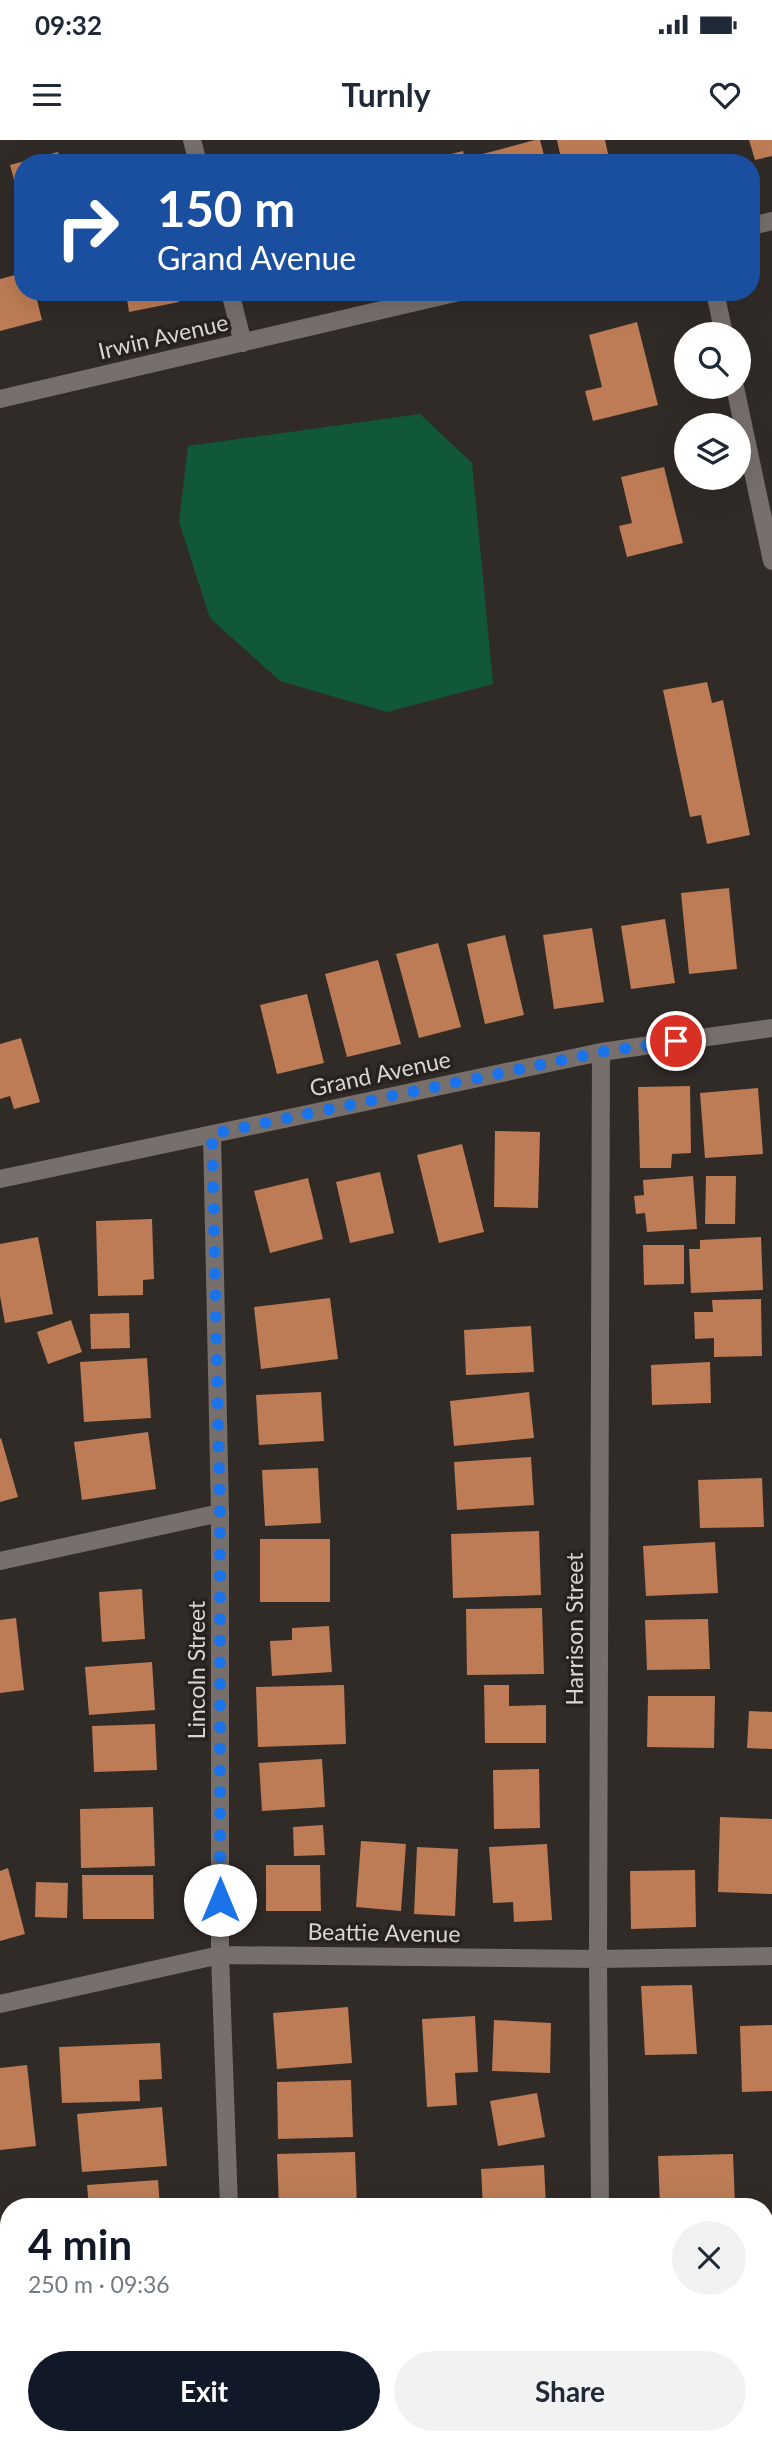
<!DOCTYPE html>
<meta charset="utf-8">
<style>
body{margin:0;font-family:Lato,sans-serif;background:#f2f2f3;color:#1f2937;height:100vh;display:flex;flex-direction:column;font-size:26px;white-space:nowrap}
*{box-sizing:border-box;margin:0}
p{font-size:23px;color:#747a83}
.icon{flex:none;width:38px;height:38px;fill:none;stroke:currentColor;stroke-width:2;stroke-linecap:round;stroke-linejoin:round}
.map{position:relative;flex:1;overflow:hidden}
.details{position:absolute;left:0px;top:2058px;width:774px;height:247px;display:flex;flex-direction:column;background:#fff;border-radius:28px 28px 0 0;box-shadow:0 7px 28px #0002}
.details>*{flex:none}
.top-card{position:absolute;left:14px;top:14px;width:746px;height:147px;border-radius:28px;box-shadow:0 7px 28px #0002;background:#1a4fa0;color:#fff;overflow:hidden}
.buttons{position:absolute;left:674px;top:182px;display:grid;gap:14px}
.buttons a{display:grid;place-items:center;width:77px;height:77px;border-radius:50%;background:#fff;box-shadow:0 7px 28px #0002;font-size:35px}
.pin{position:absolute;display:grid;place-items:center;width:60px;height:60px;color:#fff;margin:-30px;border:4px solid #fff;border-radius:50%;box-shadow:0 2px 7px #0007}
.me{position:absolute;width:77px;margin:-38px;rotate:0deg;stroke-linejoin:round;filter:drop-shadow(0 0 5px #0008)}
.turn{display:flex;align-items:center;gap:24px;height:147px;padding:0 28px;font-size:32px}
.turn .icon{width:91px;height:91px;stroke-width:2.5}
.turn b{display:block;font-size:49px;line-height:60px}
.round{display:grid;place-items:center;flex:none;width:74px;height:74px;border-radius:37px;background:#f2f2f3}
.summary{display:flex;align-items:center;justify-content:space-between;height:119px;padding:0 28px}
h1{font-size:42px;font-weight:700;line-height:52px;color:#111827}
.button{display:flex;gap:14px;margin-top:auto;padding:14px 28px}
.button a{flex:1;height:80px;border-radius:42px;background:#111827;color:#fff;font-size:28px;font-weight:700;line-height:80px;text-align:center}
.button a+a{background:#f2f2f3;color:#1f2937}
.status{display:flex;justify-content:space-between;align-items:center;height:49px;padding:0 35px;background:#fff;direction:ltr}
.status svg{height:19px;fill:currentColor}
header{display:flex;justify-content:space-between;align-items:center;height:91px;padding:0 28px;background:#fff;font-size:32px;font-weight:700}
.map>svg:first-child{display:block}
.green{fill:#115839}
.building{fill:#bd7c55}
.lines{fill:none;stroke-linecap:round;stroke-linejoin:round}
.minor{stroke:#776f6b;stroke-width:18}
.route{stroke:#1a73e8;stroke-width:12;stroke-dasharray:0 21.6}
.labels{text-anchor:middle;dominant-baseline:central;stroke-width:7;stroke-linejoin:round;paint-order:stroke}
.street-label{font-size:23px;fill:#d9d5d3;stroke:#28221e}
</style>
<div class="status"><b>09:32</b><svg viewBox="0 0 49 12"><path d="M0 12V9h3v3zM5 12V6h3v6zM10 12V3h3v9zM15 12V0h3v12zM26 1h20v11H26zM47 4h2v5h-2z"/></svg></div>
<header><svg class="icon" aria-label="menu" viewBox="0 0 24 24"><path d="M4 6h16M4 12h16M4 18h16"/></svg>Turnly<svg class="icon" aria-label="heart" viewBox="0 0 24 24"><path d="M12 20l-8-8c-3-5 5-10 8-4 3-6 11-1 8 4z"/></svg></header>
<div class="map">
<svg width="772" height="2304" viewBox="0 0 772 2304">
<rect width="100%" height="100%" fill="#312b28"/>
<path class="green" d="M420,274l52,49 21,221 -106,28 -107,-31 -70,-63 -31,-96 9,-76z"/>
<path class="building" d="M535,0h5l6,23h-65l-2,-8z
M557,0h48l5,23h-48z
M749,0h23v16l-17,4z
M463,11l3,12h-46v-1z
M58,12l3,11h-38l-1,47 -12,-45z
M23,133v19h12l7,28 -42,11v-52z
M126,152h51l2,10 -50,10z
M637,182l21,83 -65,16 -8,-30 17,-4 -13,-52z
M664,327l19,76 -56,14 -8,-31 13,-3 -11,-46z
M707,542l5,21 11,-3 27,135 -43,9 -6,-29 -11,2 -27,-127z
M729,748l8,81 -48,5 -8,-81z
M665,779l10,64 -44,6 -10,-63z
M592,788l12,74 -50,7 -11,-74z
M505,795l19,80 -39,9 -18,-80z
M438,803l23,84 -42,11 -23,-84z
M378,820l23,84 -54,13 -22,-83z
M307,854l17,69 -47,11 -17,-69z
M21,898l19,64 -26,7 -4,-13 -10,3v-55z
M690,946l1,67 -19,1 -1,14h-31l-2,-81z
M758,948l5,66 -58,4 -5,-65z
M495,991l45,1 -2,76 -44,-1z
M462,1004l22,88 -45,11 -22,-88z
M380,1032l14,61 -44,10 -14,-61z
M693,1036l4,53 -50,3 -2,-19 -9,1 -2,-18 10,-1 -1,-15z
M706,1036h30l-1,48h-30z
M308,1038l15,61 -53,14 -16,-62z
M152,1079l2,60 -11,1v15l-45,1 -2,-75z
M38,1097l15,77 -48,9 -5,-27v-52z
M761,1097l2,53 -72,3 -2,-44h11v-9z
M643,1105h41v39l-40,1z
M330,1158l8,61 -77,10 -7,-62z
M761,1159l1,57 -48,1v-19l-19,1 -1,-27h19l-1,-12z
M129,1173l1,35 -39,1 -1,-35z
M71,1180l11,32 -34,12 -11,-32z
M531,1186l3,46 -68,3 -2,-45z
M147,1218l4,60 -67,4 -4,-60z
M710,1222l1,41 -59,2 -1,-40z
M321,1252l3,49 -65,4 -3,-50z
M529,1252l5,46 -80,8 -4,-45z
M148,1292l8,57 -74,11 -8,-58z
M1,1298l17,59 -18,5v-63z
M531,1317l3,48 -77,5 -3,-48z
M318,1328l3,55 -56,3 -3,-56z
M762,1338l2,49 -64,1 -2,-48z
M539,1391l2,64 -88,3 -2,-64z
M260,1399h70v63h-70z
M715,1402l3,51 -72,3 -3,-50z
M142,1449l3,50 -43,3 -3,-50z
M542,1468l2,66 -77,1 -1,-66z
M16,1478l8,72 -24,3v-73z
M708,1479l2,50 -63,1 -2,-50z
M329,1486l3,46 -60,4 -2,-35 22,-1v-12z
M152,1522l3,48 -66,5 -4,-48z
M344,1545l2,59 -88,3 -2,-60z
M484,1545h25v21l37,-1v38h-61z
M648,1556h67l-1,52 -67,-1z
M749,1571l23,1v37l-25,-1z
M155,1584l2,46 -63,2 -2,-46z
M322,1619l3,48 -63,4 -3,-48z
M539,1629l1,59 -46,1 -1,-59z
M153,1667l2,59 -74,2 -1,-59z
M720,1677l52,2v75l-54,-2z
M323,1685l2,30 -31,1 -1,-29z
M361,1701l45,3 -5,67 -45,-4z
M547,1704l5,76 -38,2 -1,-20 -20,1 -4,-56z
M417,1707l41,2 -3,67 -41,-2z
M266,1725h54l1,46h-55z
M8,1728l17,66 -25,7v-70z
M695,1730l1,57 -65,2 -1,-58z
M82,1735h71l1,44h-71z
M36,1742l32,1 -1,35 -32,-1z
M692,1845l5,69 -52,1 -4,-69z
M348,1867l4,56 -75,6 -4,-56z
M475,1876l3,56 -23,1 2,32 -30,2 -5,-88z
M494,1880l57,3 -1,50 -58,-2z
M772,1885v66l-30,1 -2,-66z
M160,1903l2,36 -23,1 1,21 -78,2 -3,-56z
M27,1925l9,81 -36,4v-82z
M351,1940l2,57 -75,2 -1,-57z
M537,1953l8,44 -47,9 -8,-45z
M162,1967l5,59 -85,6 -5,-58z
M355,2012l2,55h-78l-2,-53z
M733,2014l2,51 -75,2 -2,-51z
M544,2025l2,42h-63l-2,-38z
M158,2040l2,27h-71l-2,-22z
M102,2296h65v8h-64z
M661,2296h35l1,7 -36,1z"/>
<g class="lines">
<path class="minor" d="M192,0l6,23
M751,86l21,-5
M230,152l13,51
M715,152l9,42
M735,247l37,174
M0,259l459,-107
M212,994l8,379v442l9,252
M0,1039l601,-127 171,-24
M0,1421l220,-48
M0,1864l220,-49 378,4 174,-3
M600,2067l-2,-248 3,-907
M237,2296v8
M603,2296v8"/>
</g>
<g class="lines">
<path class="route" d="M220,1760v-387l-8,-379 389,-82 75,-11"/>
</g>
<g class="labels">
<g class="street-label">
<text transform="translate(163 196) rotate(-13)">Irwin Avenue</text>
<text transform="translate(380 933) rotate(-12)">Grand Avenue</text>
<text transform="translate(574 1489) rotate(-90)">Harrison Street</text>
<text transform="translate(196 1530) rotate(-90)">Lincoln Street</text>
<text transform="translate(384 1792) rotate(1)">Beattie Avenue</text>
</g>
</g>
</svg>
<div class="buttons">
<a><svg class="icon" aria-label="search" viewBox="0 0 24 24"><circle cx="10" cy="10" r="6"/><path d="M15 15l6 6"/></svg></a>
<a><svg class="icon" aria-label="layers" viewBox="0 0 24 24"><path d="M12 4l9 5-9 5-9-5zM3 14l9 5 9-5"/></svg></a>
</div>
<div class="pin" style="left:676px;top:901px;background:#d93025"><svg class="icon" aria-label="arrive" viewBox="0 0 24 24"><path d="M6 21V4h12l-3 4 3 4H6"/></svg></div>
<svg class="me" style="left:220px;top:1760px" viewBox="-20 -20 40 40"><circle r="19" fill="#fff"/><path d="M0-13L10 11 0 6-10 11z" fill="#1a73e8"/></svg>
<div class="top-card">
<div class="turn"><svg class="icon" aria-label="right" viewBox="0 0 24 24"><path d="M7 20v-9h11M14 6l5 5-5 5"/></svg><div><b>150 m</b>Grand Avenue</div></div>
</div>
<section class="details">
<div class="summary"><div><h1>4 min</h1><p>250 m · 09:36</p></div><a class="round"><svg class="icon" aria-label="close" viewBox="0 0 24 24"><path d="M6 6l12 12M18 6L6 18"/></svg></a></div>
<div class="button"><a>Exit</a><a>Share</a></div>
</section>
</div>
